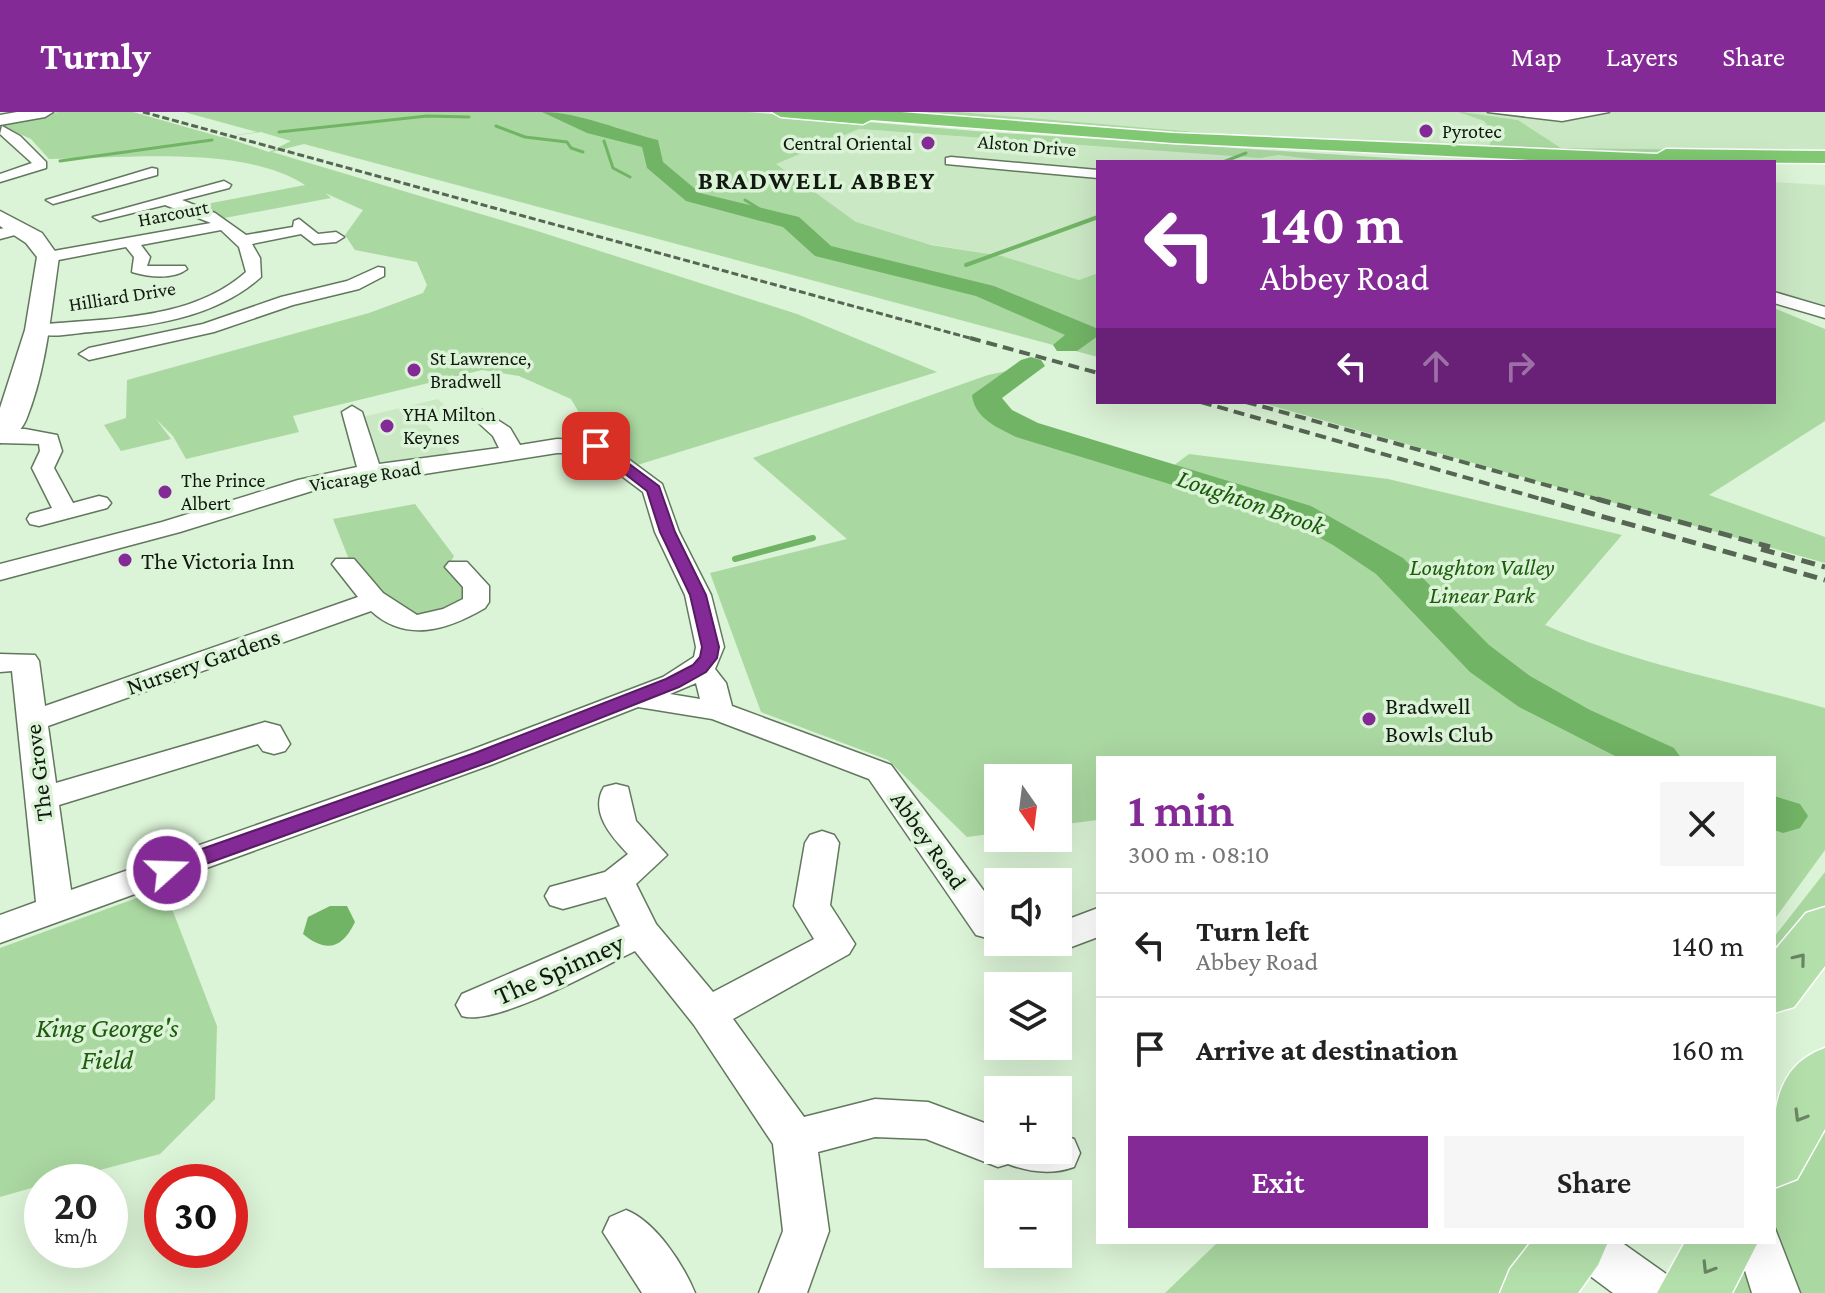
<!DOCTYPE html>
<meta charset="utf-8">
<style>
body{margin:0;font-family:"Crimson Pro",serif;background:#f6f6f6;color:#222;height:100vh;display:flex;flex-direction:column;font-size:30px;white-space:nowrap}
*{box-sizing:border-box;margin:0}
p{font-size:26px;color:#767676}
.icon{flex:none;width:44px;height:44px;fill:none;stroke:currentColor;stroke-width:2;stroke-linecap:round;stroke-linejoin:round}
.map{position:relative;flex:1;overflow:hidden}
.side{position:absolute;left:1096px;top:644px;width:680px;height:488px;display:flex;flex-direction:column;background:#fff;border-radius:0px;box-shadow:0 8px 32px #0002}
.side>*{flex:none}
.guide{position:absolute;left:1096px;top:48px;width:680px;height:244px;border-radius:0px;box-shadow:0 8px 32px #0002;background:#842a96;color:#fff;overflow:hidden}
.needle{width:52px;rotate:166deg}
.tools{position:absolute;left:984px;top:652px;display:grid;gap:16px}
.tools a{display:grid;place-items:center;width:88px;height:88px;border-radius:0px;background:#fff;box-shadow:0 8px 32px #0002;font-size:40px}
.speed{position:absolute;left:24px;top:1052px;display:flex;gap:16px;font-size:40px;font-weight:700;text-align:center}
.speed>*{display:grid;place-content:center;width:104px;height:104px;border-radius:50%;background:#fff;box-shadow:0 8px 32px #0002;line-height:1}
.speed small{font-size:20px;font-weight:400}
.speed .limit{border:12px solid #d22;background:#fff;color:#111}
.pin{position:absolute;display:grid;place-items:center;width:68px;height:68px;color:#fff;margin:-34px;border-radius:16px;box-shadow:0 4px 12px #0006}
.me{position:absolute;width:88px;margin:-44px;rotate:70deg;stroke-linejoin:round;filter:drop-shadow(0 0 6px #0008)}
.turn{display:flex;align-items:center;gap:28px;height:168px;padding:0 32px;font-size:36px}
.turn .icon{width:104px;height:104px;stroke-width:2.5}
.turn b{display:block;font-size:56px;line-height:68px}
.lanes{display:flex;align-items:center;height:76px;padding:0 32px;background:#0003;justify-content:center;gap:40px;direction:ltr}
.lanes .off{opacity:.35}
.round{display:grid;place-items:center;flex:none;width:84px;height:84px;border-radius:0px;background:#f6f6f6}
.overview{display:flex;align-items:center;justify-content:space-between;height:136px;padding:0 32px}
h1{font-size:48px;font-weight:600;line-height:60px;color:#842a96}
.cta{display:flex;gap:16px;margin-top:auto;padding:16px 32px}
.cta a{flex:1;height:92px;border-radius:0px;background:#842a96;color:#fff;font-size:32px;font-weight:600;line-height:92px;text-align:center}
.cta a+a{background:#f6f6f6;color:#222}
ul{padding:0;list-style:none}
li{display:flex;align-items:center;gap:24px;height:104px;padding:0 32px;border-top:2px solid #e0e0e0}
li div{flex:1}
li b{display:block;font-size:30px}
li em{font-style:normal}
header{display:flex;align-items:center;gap:48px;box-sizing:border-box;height:112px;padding:0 40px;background:#842a96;color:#fff}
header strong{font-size:38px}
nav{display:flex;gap:44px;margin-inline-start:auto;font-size:28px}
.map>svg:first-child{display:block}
.built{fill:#cbe8c5}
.green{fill:#aad8a1;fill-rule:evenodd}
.water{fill:#72b466}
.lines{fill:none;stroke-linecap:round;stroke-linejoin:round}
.stream-far2{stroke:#72b466;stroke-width:3}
.stream-far1{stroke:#72b466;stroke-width:4}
.stream{stroke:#72b466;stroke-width:6}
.river{fill:#72b466;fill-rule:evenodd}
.street-casing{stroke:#62785e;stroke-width:3}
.secondary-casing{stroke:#62785e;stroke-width:3}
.primary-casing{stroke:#fff;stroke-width:3}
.highway-casing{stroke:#fff;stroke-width:3}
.street{fill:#fff;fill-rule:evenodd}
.secondary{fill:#fff;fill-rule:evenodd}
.primary{fill:#b3dfaa;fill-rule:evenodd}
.highway{fill:#80c972;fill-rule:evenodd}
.rail-far2{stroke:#576554;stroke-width:3;stroke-dasharray:7 3;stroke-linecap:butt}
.rail-far1{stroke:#576554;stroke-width:4;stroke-dasharray:11 6;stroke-linecap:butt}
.rail{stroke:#576554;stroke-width:5;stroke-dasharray:14 7;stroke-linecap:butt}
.oneway{stroke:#6a8665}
.route{fill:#842a96;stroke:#561b62;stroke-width:2}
.poi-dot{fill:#842a96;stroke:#dbf3d6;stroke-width:3}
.labels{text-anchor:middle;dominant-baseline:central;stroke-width:7;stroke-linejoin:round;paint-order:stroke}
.far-poi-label{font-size:20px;fill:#111a10;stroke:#dbf3d6;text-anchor:start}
.far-street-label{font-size:20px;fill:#111a10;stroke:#dbf3d6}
.poi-label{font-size:24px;fill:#111a10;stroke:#dbf3d6;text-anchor:start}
.park-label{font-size:24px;font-style:italic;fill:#1c5c0c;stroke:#dbf3d6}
.street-label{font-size:24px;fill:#111a10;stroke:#dbf3d6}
.far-district-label{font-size:26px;font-weight:bold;letter-spacing:2px;fill:#111a10;stroke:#dbf3d6}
.water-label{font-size:26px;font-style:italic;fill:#175806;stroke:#dbf3d6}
.near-street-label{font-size:28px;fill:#111a10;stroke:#dbf3d6}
.near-park-label{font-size:28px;font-style:italic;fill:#1c5c0c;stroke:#dbf3d6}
</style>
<header>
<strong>Turnly</strong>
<nav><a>Map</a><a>Layers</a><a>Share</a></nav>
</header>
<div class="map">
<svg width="1825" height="1181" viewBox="0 0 1825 1181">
<rect width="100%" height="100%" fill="#dbf3d6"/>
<path class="built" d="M959,0h499l27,9 9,12 -5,14 -269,-13z
M1463,0h362v39l-264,-3 -43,-28z
M859,17l139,10 405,23h-305v111l-18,7 -78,-24 -98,-16 -38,-11 -91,-65z
M1774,70l51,3v121l-51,-14z
M438,287l15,15 -29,7 27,33 -70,10 -19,-34v-13z"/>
<path class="green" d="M58,0h75l88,25 36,-5 -73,-20h564l239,20 465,30h-116l-58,-7 -18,3 -401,-29 -83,35 80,58 75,23 71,11 77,24 19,-7v84l-794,-213 -32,8 262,78 263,84 140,58 -306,95 -37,-29 -23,-39 -52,-23 -37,-6 -189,46 6,16 -113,27 -13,-23 -17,-17 15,20 -50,12 -17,-26 22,-7 1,-38 242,-67 54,-20 4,-8 -10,-23 -62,-12 -10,-15 18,-25 -38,-17 6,5 -117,22 -18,-14 109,-21c-63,-41 -183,-26 -256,-26l-18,-20 -31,-14zM261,20l30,9 -22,11 -45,-15z
M885,0h74l261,22 269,12 5,-13 -10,-12 -26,-9h5l55,8 43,28 264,3v3l-260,-2 -26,-1 -4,-3 -10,-1 2,4 -205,-7z
M1774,196l51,21v92l-116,74 116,42v26l-566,-161h515z
M1031,254l-44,29 4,14 36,21 138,42 24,-18 199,25 234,56 -77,90c90,39 186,56 280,83v142l-51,70v-162h-676v62l-40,5v-47h-60v55l-31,4 -79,-77 -127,-48 -51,-139 137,-34 -94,-81 235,-83z
M415,392l39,52 -4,7 20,22v17l-20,13h-54l-46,-53 -17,-43z
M1825,760v55l-51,64v-54z
M164,776l53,138 -2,73 -55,55 -105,28h-13v3l-42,12v-249z
M1825,961v220h-133l82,-51v-83z
M1218,1130h356l-39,51h-370z"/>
<path class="water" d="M330,794h17l8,16c-13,27 -29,31 -52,12l5,-17z"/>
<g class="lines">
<path class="stream-far2" d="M496,14l29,11 42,5 4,6 12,4
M279,20l148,-16 42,1
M604,29l9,27 17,9
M60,49l152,-21
M1223,50l23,-9
M745,88l21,13"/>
<path class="stream-far1" d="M763,99l10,6
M966,153l132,-48"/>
<path class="stream" d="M735,447l78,-21"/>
<path class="river" d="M542,0c37,0 79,19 116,28l5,22 37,31 99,24 32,29 163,40 102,42 2,8 -21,15h-20l-4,-6 12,-10 -89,-39 -161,-40 -32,-29 -97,-26 -39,-33 -5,-21 -55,-14z
M1031,245l10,3 4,6 -43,32 10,12 26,13 273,83 92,52 86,87 41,31 60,34 84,38 7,10h-62l-100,-51 -49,-35 -94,-98 -43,-29 -46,-25 -271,-83c-19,-10 -41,-18 -44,-42l49,-35z
M1774,684l26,8 8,12 -8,12 -17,5 -9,-3z"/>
<defs>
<path id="street" d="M1488,0h121l-47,9z
M2,14l18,10 26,26v6l-46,14v-8l32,-11 -32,-29z
M951,45l147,13v8l-152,-14v-6z
M152,56l5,1v6l-104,29 -7,-4z
M224,69l7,4 -2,3 -47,12 33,13 31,22 47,-8 1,-6 5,-2 19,15 18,-2 8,5 -8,5 -22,2 -13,-10 -49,10 8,14 1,19c-46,41 -110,49 -170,55 -16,1 -35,6 -51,2l-2,-4 9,-6c68,-6 146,-5 199,-52l-7,-25 -18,-17 -80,15 9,12 -3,9h38l2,3c-14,11 -38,8 -55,3l2,-15 -8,-10 -78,15 -8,-5 8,-5 163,-29 -46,-18 -65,16 -7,-4z
M21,112l8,5 -3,3 -26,7v-10z
M378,155l6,1v8l-25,13 -66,16 -79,27 -125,28 -10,-6 10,-6 114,-24 78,-27 66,-16z
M1774,180l51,15v11l-51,-15z
M352,294l10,6 17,52 120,-16 -6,-12 -22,-20 11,-6 28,18 10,17 37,-6 47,2 58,43 17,48 32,63 13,52 -9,22 11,14 6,23 159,59 107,145v31l-22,-6 -107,-156 -157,-60 -74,-12 -145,57 -493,179v-28l36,-13 -24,-231 -12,1v-18l35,1 4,6 6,45 313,-109 -26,-33 4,-5h18l29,34 34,22 26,-6 20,-10v-12l-18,-20 4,-5h18l22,24v16l-4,6c-36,21 -78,36 -114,3l-323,115 8,57 209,-61 15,4 10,18 -5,7 -11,3 -11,-3 -5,-7 -199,61 12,85 400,-140 192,-73 31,-20 2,-10 -11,-52 -30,-63 -12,-40 -52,-39h-34l-152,24 -35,1 -58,13 -132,41 -180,48v-16l162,-42 136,-42 59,-13 -15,-55zM696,571l4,16 -30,-5z
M0,317h25l32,6 5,16 -8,17 19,35 26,-7 8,2 4,5 -4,5 -68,18 -9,-2 -3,-5 3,-5 22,-6 -20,-40 8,-17 -1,-7 -39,-1z
M616,672l12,3 8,34 31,34 -31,29 20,40 57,68 101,-53 -20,-33 11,-63 5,-8 12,-4 12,4 5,8 -9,62 25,39 -6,10 -116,65 71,98 71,-18 53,3 70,26v22h60v-16l16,5 6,14 -6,14c-22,8 -45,5 -66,-3l-10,3 -72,-28 -51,-2 -57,15 11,79 -22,62h-48l24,-62 -10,-87 -79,-119 -59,-74c-35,17 -140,76 -173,65l-6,-11 6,-11 158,-68 -14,-29 -43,12 -13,-4 -5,-9 5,-9 55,-15 23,-18c-16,-17 -39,-42 -24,-67z
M1098,796v29l-40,15 -13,-4 -3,-6h16v-19z
M626,1098c30,12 57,54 69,83h-53l-39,-61 7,-15z
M1774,1114l26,67h-48l-16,-51h38z
M1560,1130h61l48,34 7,17h-63l-47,-35z"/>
<path id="secondary" d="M17,0h36l-8,5 -45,8v-10z
M0,99l42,22 17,24c-8,54 -12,111 -33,163 -5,11 -14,20 -26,23v-35l25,-78 12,-73 -11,-14 -26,-17z"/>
<path id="primary" d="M1825,795v59l-31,41 -20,6v-62l32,-38z
M1825,936v81l-28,50 -23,9c0,-53 -10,-119 51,-140z
M1531,1130h77l-10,23 -20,28h-78l10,-24z
M1685,1130h73l-26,51h-75z"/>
<path id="highway" d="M772,0h129l272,21 484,21 9,-5 159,2v12l-253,-1 -399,-19 -302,-23 -8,4 -82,-7z"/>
</defs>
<use href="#street" class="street-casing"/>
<use href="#secondary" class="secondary-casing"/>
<use href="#primary" class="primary-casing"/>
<use href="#highway" class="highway-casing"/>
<use href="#street" class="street"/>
<use href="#secondary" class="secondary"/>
<use href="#primary" class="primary"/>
<use href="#highway" class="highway"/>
<path class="rail-far2" d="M143,0l834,228"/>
<path class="rail-far1" d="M970,226l128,35
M1201,290l347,99
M1246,290l358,99"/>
<path class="rail" d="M1541,387l284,81
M1597,387l173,48
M1761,437l64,18"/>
</g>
<defs><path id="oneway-chevron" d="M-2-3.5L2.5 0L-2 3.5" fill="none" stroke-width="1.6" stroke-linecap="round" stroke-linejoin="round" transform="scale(2)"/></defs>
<g class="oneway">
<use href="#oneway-chevron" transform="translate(1800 847) rotate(-51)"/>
<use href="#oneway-chevron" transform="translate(1800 1004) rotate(121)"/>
<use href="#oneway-chevron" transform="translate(1708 1156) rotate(122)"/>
</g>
<path class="route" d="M592,331h9l58,43 16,46 31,63 13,52 -2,11 -11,14 -27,15 -190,75 -314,113h-16l-3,-5 3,-6 316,-111 191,-74 27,-14 7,-8 2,-10 -12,-52 -30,-63 -13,-41 -55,-43z"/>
<g class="poi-dot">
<circle cx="1426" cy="19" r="8"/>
<circle cx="928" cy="31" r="8"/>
<circle cx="414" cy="258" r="8"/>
<circle cx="387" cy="314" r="8"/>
<circle cx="165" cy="380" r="8"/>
<circle cx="125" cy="448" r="8"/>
<circle cx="1369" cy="607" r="8"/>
</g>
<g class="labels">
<g class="far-poi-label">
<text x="1442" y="19">Pyrotec</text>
<text x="912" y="31" text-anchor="end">Central Oriental</text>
<text x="430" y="246">St Lawrence,<tspan x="430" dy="23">Bradwell</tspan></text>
<text x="403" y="302">YHA Milton<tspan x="403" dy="23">Keynes</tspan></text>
<text x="181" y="368">The Prince<tspan x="181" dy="23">Albert</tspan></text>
</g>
<g class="far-street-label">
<text transform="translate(1027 33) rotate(5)">Alston Drive</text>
<text transform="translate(173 101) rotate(-11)">Harcourt</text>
<text transform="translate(122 184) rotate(-9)">Hilliard Drive</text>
<text transform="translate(365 364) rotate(-9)">Vicarage Road</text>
</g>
<g class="poi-label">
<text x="141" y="448">The Victoria Inn</text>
<text x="1385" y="593">Bradwell<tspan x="1385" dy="28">Bowls Club</tspan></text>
</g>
<g class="park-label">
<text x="1482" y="454">Loughton Valley<tspan x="1482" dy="28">Linear Park</tspan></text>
</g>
<g class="street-label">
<text transform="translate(203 549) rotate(-19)">Nursery Gardens</text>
<text transform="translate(38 661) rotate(-97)">The Grove</text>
<text transform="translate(929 728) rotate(55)">Abbey Road</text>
</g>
<g class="far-district-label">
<text x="817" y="68">BRADWELL ABBEY</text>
</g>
<g class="water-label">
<text transform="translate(1251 390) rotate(19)">Loughton Brook</text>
</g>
<g class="near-street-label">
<text transform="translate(559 857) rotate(-24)">The Spinney</text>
</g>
<g class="near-park-label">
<text x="107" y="915">King George's<tspan x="107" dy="32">Field</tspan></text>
</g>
</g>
</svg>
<div class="tools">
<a><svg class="needle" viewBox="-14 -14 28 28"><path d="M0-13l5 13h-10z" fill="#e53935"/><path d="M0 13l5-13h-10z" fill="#767676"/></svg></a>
<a><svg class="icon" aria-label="sound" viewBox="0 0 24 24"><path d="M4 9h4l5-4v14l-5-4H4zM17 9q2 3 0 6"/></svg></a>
<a><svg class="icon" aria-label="layers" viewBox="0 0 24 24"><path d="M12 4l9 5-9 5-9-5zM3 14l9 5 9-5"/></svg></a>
<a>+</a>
<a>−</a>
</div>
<div class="speed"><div>20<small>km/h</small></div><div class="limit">30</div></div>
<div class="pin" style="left:596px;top:334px;background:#d93025"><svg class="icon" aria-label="arrive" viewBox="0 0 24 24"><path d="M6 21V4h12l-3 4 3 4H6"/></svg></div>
<svg class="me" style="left:167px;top:758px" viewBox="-20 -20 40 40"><circle r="17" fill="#842a96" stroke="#fff" stroke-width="3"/><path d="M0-11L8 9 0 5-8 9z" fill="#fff"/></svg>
<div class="guide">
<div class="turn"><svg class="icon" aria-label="left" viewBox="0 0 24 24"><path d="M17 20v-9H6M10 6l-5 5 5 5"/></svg><div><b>140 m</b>Abbey Road</div></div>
<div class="lanes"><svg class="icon" aria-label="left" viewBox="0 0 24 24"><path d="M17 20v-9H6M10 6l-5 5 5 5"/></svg><svg class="icon off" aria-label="ahead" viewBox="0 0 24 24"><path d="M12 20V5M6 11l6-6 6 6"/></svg><svg class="icon off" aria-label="right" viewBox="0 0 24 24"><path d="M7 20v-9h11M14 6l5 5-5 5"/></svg></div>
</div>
<section class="side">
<div class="overview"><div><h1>1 min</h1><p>300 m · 08:10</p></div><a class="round"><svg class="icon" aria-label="close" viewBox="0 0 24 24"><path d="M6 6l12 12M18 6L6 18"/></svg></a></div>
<ul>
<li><svg class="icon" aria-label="left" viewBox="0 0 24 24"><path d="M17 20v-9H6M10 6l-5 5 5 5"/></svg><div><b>Turn left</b><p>Abbey Road</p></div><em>140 m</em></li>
<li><svg class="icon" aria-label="arrive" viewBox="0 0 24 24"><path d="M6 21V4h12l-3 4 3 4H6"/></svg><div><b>Arrive at destination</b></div><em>160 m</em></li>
</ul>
<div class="cta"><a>Exit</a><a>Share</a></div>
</section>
</div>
